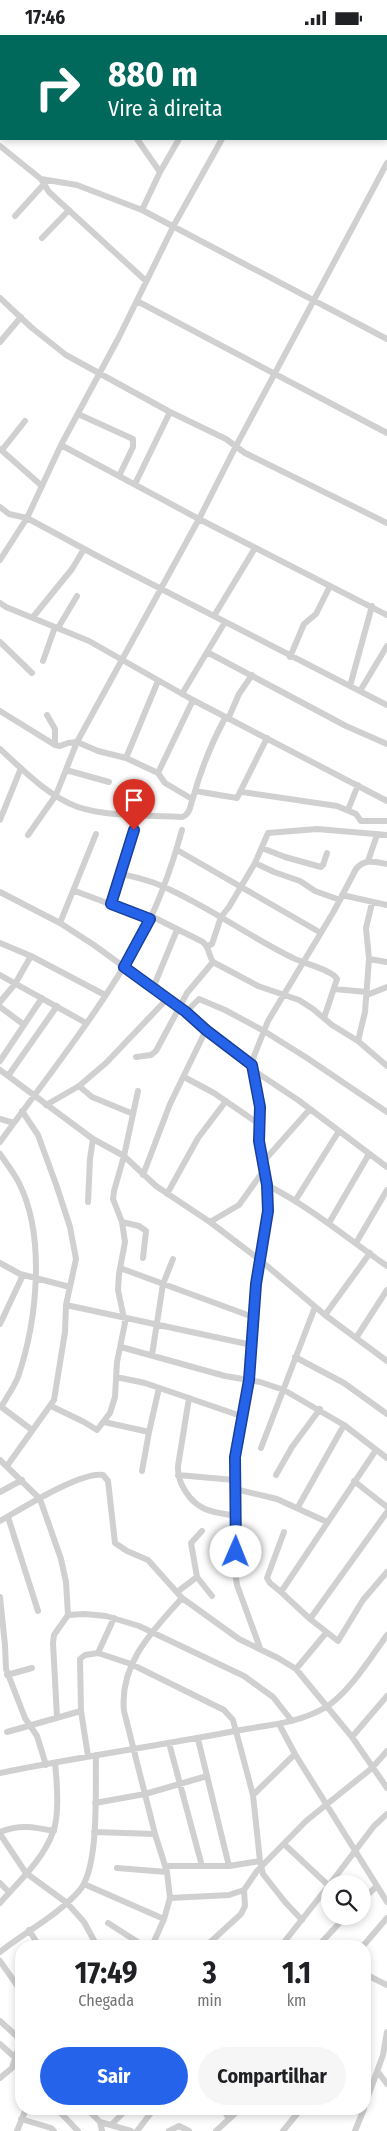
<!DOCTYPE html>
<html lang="pt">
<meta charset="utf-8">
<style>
body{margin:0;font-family:"Fira Sans Condensed",sans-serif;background:#f6f6f6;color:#202124;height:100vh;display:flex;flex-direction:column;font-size:19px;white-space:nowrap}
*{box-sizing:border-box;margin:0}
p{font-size:16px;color:#757577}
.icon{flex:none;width:28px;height:28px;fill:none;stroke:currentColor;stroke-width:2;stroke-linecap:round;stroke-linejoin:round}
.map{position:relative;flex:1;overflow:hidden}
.details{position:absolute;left:15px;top:1905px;width:356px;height:175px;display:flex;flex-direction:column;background:#fff;border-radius:20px;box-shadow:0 2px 8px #0003}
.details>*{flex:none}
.guide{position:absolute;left:0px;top:0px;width:388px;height:105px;box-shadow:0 2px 8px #0003;background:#00695c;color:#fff;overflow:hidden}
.fabs{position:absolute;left:321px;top:1840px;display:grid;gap:10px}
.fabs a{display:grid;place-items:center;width:50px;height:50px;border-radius:50%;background:#fff;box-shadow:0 2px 8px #0003;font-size:25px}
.pin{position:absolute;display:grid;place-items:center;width:42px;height:42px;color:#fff;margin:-51px -21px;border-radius:50% 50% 50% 0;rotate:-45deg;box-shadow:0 0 5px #0007}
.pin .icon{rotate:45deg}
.me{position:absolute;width:55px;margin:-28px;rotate:1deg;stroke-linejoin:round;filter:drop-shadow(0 0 4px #0008)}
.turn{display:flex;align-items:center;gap:18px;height:105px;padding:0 25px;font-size:22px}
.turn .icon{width:65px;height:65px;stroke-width:2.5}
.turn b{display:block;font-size:35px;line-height:42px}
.eta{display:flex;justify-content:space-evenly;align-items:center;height:85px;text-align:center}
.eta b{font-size:30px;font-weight:700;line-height:35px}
.action{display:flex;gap:10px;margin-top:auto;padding:10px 25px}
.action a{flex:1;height:58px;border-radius:30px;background:#2563eb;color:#fff;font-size:20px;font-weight:700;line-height:58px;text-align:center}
.action a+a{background:#f6f6f6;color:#202124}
.status{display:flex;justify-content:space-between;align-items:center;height:35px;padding:0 25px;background:#fff;direction:ltr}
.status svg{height:14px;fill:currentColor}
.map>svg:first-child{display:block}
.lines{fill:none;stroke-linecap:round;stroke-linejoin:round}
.minor{stroke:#d0d0d0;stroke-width:6}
.route-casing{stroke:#184099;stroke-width:12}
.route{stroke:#2563eb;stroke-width:9}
</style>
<div class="status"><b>17:46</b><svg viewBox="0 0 49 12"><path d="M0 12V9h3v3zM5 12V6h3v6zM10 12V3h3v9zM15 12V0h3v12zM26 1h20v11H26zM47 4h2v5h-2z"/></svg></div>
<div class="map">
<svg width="387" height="2096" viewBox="0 0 387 2096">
<rect width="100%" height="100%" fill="#fff"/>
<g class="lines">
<path class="minor" d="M36,0l2,1
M94,0l1,1
M155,0l1,1
M232,0l2,1
M317,0l3,1
M194,1l2,-1
M279,1l1,-1
M386,32h1
M386,89h1
M137,104l23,33 -18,38
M0,111l41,33 8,13 97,89
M160,137l19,-33
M41,144l36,6 65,25 245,129
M15,181l29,-32
M42,203l27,-28
M0,263l32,30 34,27 104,57 56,27 19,14 142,70
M137,266l250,132
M0,307l21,-25
M78,379l55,25v8l-14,29
M61,410l138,74 188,96
M0,414l42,37
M2,415l23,-29
M135,449l35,-72
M0,472l9,7 18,4 74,40 286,147
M0,525l27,-42 34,-73 58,-108 55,-112 48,-86
M0,568l6,4 83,34 104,59 194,101
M214,581l41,-68
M33,582l39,-48 12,-20
M58,593l19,-32
M0,607l32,31
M207,617l139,74 41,18
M290,622l14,-33 12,-10 14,-28
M43,626l12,-34
M350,651l22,-80
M360,656l27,-45
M182,659l43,-72
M0,676l55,34 5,1 8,-3 9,-1 21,9 28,7 32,15 7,10 27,16
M47,680l8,14v16
M228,684l11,-25 13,-19
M0,714c23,21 48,47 78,58 28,10 73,8 104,10 9,-3 8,-12 11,-19 8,-29 18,-54 32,-80
M126,723l32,-77
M66,735l43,12
M158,738l35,-73
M195,756l42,7 30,-60
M242,757l95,14 19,8 5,7h26
M348,775l10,-25
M0,785l21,-52
M28,800l28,-40 21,-53 122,-223 37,-73 151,-283
M262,813l23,9 36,10 2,-2 4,-12
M177,815l144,83
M368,826l9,-26
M255,828l19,9 26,9 15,10 25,9
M122,839c13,3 27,6 40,12 46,20 86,50 131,72 9,5 40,12 44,21l-13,39
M75,856l75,28
M0,857l60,31 34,22 92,67 20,18 46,35
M342,860l45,10
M111,869l23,-74
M151,881l52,26c7,6 5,13 10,20l45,24 41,14 14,9 19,16 26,16 29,25
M60,888l36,-89
M0,908l31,13 74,39
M208,911l4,-2 9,-27 8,-10 26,-44 13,-30 49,-4 70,6
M369,924l18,3
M0,940l86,48
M153,953l24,-58
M334,954l33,3
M367,960l20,-8
M0,967l15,-18 16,-28
M0,972l23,17
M186,977l13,-13 26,11 39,21 43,27 80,54
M358,1006l7,-29 4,-53 -3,-31 6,-25
M136,1022l15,-2 5,-4 31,-58 26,-31
M0,1026l42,-63
M0,1035l93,69 31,17 32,30 54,36 50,38 65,55 62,46
M253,1035l45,30 89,67
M8,1041l49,-70
M184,1042l30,16 45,31
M79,1051l13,11 39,16
M46,1070l33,-19 27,-23 61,-64
M0,1084l14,4
M0,1107c48,-66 100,-131 140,-203 18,-33 32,-73 42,-109
M0,1119c7,10 14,19 19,29 27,54 18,138 -1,194 -4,10 -11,20 -17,30
M263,1127l47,-53
M143,1140l27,-71 36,-74
M267,1150c43,22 80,53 120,81
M167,1159l31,-56 28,-37
M295,1166l44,-70
M88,1167l2,-43 3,-20
M122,1187l17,4 7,5 -3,27
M210,1187l29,-17 25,-35
M329,1188l40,-69
M356,1208l31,-53
M0,1228l20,11 50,13
M120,1233l133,49
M66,1270l186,40
M325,1280l45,-62
M0,1289l23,-49
M356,1303l31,-48
M121,1312l104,29 35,6 24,8 60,35 43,33
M152,1320l11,-71 10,-25
M295,1322l49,26 43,31
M116,1342l29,6 96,33
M189,1363l-11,68c-1,16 11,36 27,43 9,4 21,5 31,7
M0,1371l32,24
M51,1371l33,16 13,8 13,-17 5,-16 2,-35 8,-39 -7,-33 1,-16 6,-32 -3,-20 -9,-23 1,-8 10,-35 14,-65
M104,1387l45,10 10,-44
M261,1413l54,-141
M376,1415l-95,142 29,27 28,22 25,-41 24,-28
M0,1425l40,39 21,60 5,23 2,33 -14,20 -1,8 4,74
M7,1431l47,-66 11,-68 1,-27 10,-46 -6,-32 -13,-40 -19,-52 -16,-24
M142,1436l7,-39
M178,1440l56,5
M276,1440l16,-28 28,-38
M354,1446l33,26
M235,1454l42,10 50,23
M0,1457l22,-12
M298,1472l46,-82
M8,1482l30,94
M0,1486c21,-12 81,-50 103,-46l5,6 7,62 12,8 21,9 34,38 57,41 39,19 18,11 56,68 35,51
M197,1542l15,19
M177,1557l20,-15 -6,-34 11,-12
M281,1557l-11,-9 -3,-5 17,-46
M0,1562l5,48 1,24 19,49 12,18 9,29
M68,1580l17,-1 21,2 33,10 105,50 29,21 19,24
M310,1584l77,-107
M260,1613l-23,-63 -2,-14v-114l14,-77 7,-96 12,-73 -1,-26 -8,-44 1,-34 -8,-42 2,-9 14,-35 66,-110 22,-42c9,-11 19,-7 31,-5
M98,1618l16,-35
M296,1634l30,-36
M7,1640l25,-7
M279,1689l16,30 92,148
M7,1697l74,-21
M352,1702l35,-41
M198,1704l31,127
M169,1708l33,123
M88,1721l-7,-45 -1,-52 5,-4 13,-2 33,11 93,46 9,10 20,75 7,66 3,13 22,28 17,18
M0,1738c78,-16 157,-27 235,-42 31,-6 63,-7 91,-24 23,-14 45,-50 61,-72
M253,1760l42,-41
M95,1768l50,-9 62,-18
M0,1797c19,-8 34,-5 54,-1
M94,1797l61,2
M0,1799l26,39 41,30 17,19 13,24
M284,1809l45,42
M166,1831h63l31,-5
M117,1833l50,4
M0,1848l9,9
M84,1849l80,35
M330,1849l44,-58 13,-12
M170,1863l59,-3 15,-5 13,-19 49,-50 66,-53 15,-17
M362,1865l15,-14
M0,1868c19,-22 43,-43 53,-71 7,-17 4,-50 2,-69
M108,1888l36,23
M29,1895l10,16
M152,1911l12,-27 6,-21 -3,-26 -12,-38 -31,-123c-5,-47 29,-81 58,-113
M206,1911l35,-32 4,-8 -1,-16
M281,1911l49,-62
M318,1911l28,-30
M363,1911l24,-28
M0,1917c25,-20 58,-37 79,-61 21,-23 16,-104 17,-136
M0,1926l21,30
M365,1939l22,11
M0,1986l21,19 -9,28 -12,10
M0,2009l21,19
M378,2037l9,12
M365,2070l18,-50 4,-23
M57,2074l21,22
M87,2074l13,13 2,9
M223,2074l6,10
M21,2084l30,9 3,3
M100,2087l31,9
M111,2090l16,-16
M17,2096l9,-22
M137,2096l17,-22
M169,2096l10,-5 10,5
M216,2096l24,-22
M283,2096l18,-22
M355,2096l9,-22"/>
</g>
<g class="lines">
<defs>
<path id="route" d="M134,795l-23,74 39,15 -26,48 62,45 20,18 46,35 8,42 -1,34 8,44 1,26 -12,73 -7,96 -14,77 1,95"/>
</defs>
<use href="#route" class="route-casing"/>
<use href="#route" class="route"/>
</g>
</svg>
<div class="fabs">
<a><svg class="icon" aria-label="search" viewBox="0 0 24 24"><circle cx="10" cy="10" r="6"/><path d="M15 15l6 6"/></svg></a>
</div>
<div class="pin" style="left:134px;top:795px;background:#d93025"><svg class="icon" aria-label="arrive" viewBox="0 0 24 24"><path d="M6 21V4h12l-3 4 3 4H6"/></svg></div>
<svg class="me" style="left:236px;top:1517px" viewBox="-20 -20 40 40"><circle r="19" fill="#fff"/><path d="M0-13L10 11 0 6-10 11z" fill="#2563eb"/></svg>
<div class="guide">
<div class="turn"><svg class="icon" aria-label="right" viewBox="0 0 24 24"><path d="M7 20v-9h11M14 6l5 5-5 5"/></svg><div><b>880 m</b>Vire à direita</div></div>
</div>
<section class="details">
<div class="eta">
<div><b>17:49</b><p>Chegada</p></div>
<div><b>3</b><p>min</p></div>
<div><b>1.1</b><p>km</p></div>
</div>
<div class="action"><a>Sair</a><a>Compartilhar</a></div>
</section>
</div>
